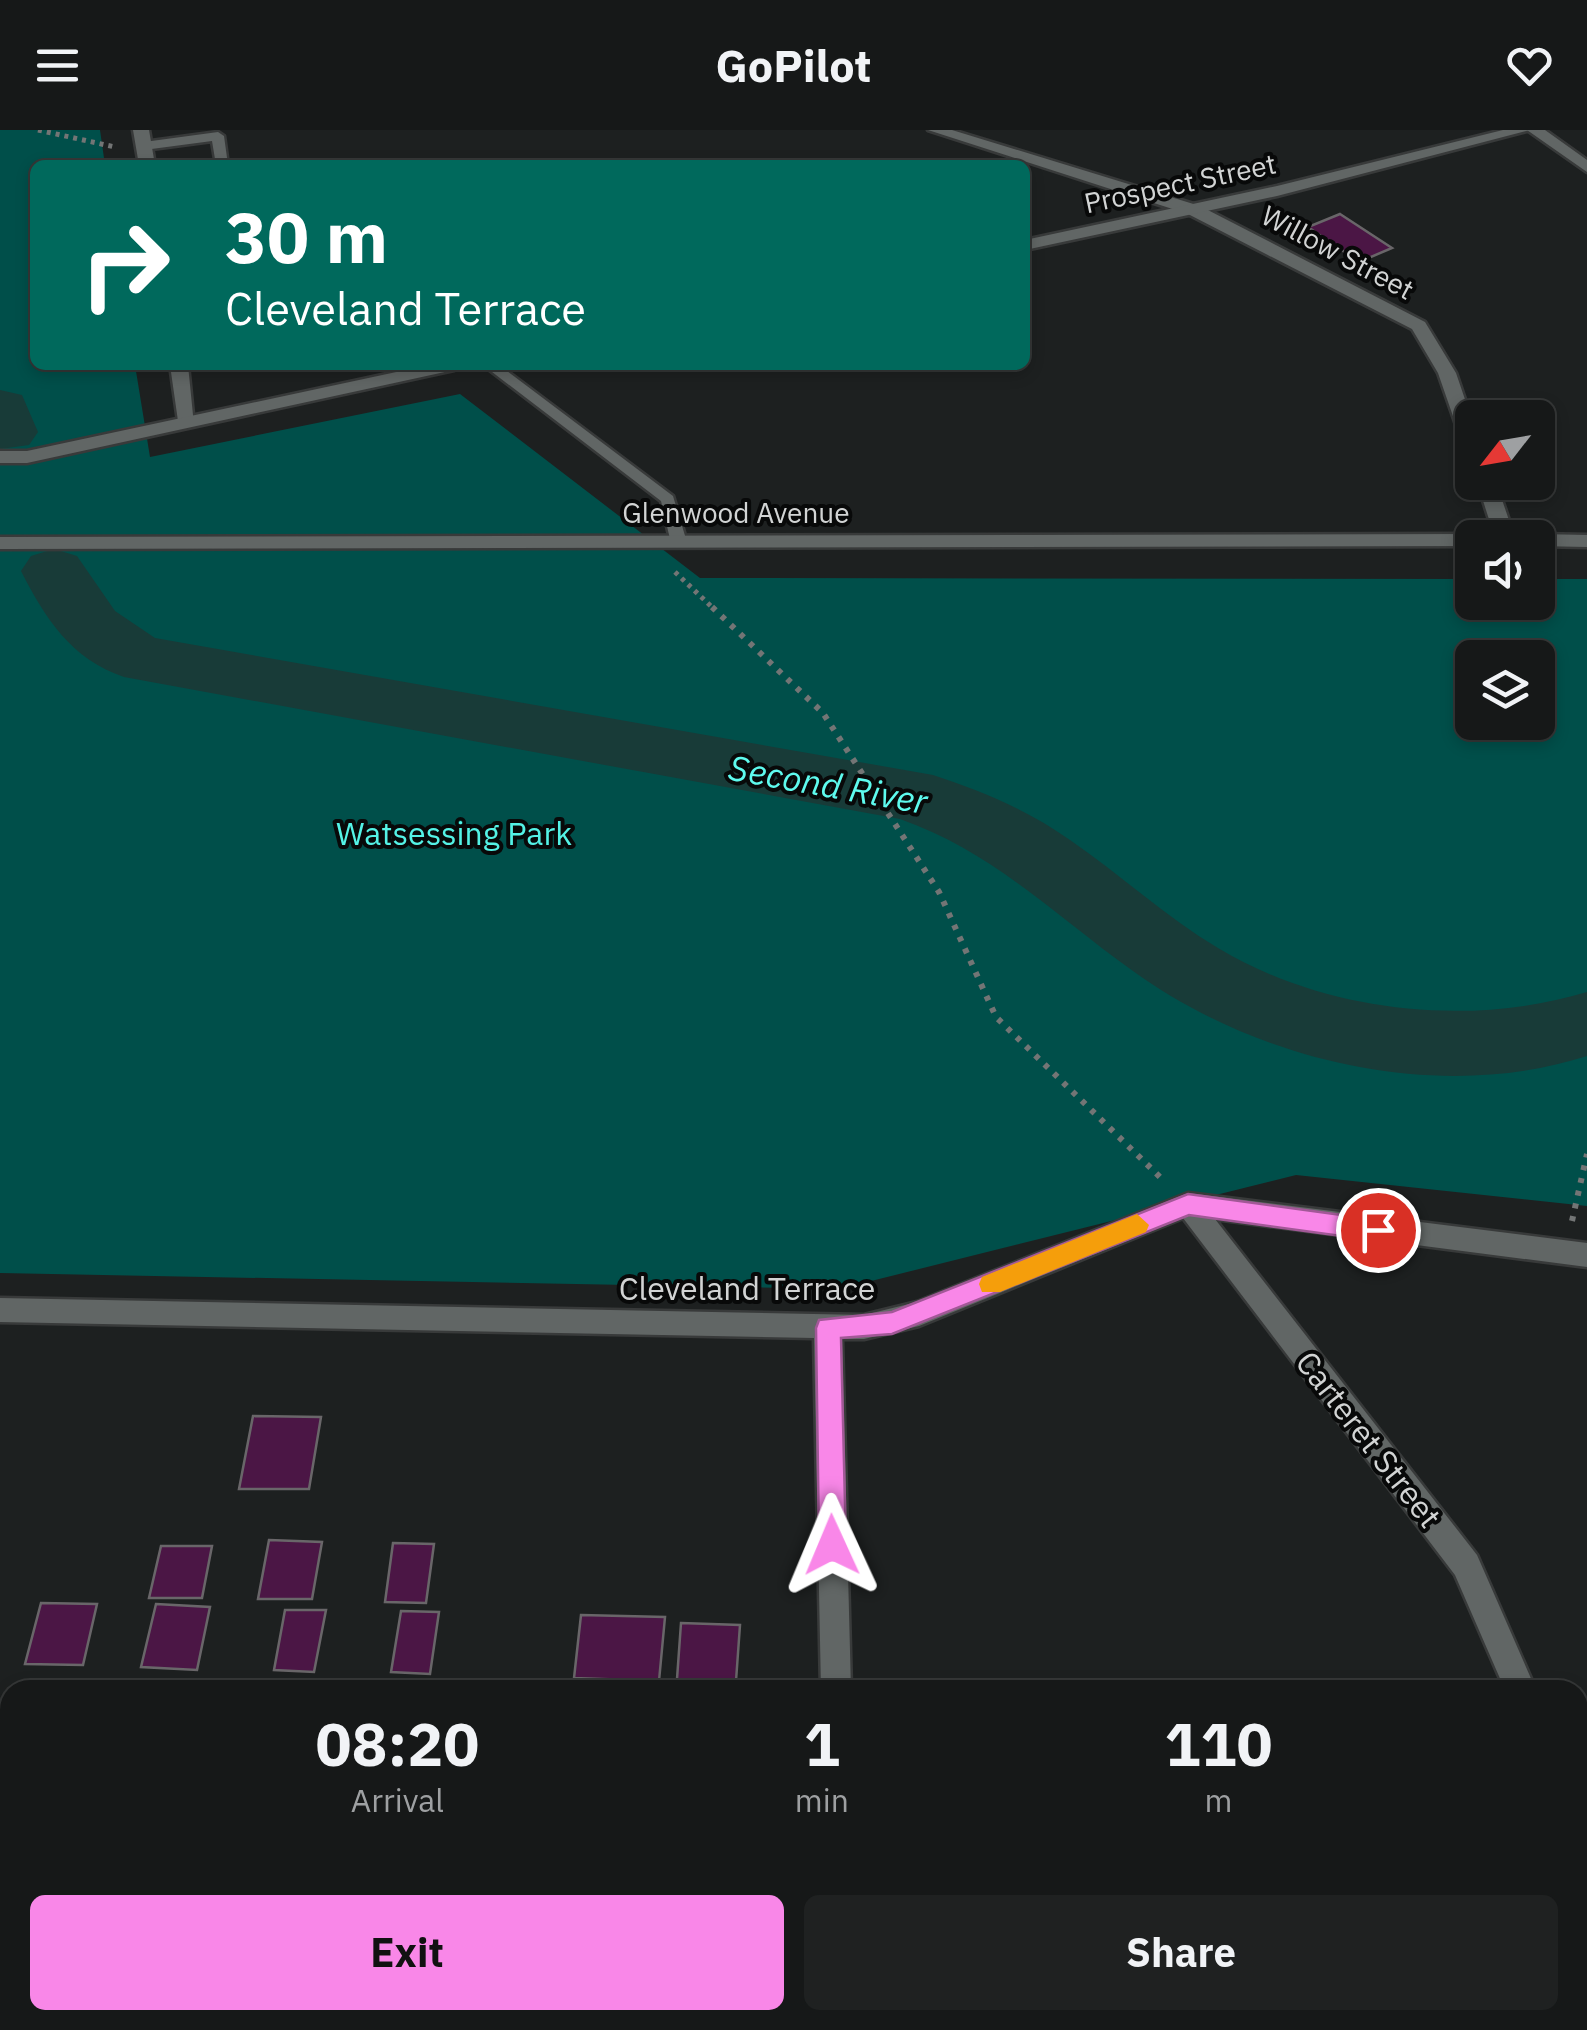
<!DOCTYPE html>
<style>
body{margin:0;font-family:"IBM Plex Sans",sans-serif;background:#1f2121;color:#f1f3f6;height:100vh;display:flex;flex-direction:column;font-size:38px;white-space:nowrap}
*{box-sizing:border-box;margin:0}
p{font-size:32px;color:#9ea0a2}
.icon{flex:none;width:55px;height:55px;fill:none;stroke:currentColor;stroke-width:2;stroke-linecap:round;stroke-linejoin:round}
.map{position:relative;flex:1;overflow:hidden}
.drawer{position:absolute;left:0px;top:1550px;width:1588px;height:350px;display:flex;flex-direction:column;background:#161818;border-radius:30px 30px 0 0;box-shadow:0 5px 15px #0003,0 0 0 2px #353737}
.drawer>*{flex:none}
.hud{position:absolute;left:30px;top:30px;width:1000px;height:210px;border-radius:15px;box-shadow:0 5px 15px #0003,0 0 0 2px #353737;background:#00695c;color:#fff;overflow:hidden}
.needle{width:65px;rotate:239deg}
.controls{position:absolute;left:1455px;top:270px;display:grid;gap:20px}
.controls a{display:grid;place-items:center;width:100px;height:100px;border-radius:15px;background:#161818;box-shadow:0 5px 15px #0003,0 0 0 2px #353737;font-size:50px}
.pin{position:absolute;display:grid;place-items:center;width:85px;height:85px;color:#fff;margin:-42px;border:5px solid #fff;border-radius:50%;box-shadow:0 2px 10px #0007}
.me{position:absolute;width:110px;margin:-55px;rotate:359deg;stroke-linejoin:round;filter:drop-shadow(0 0 8px #0008)}
.turn{display:flex;align-items:center;gap:35px;height:210px;padding:0 30px;font-size:45px}
.turn .icon{width:130px;height:130px;stroke-width:2.5}
.turn b{display:block;font-size:70px;line-height:85px}
.eta{display:flex;justify-content:space-evenly;align-items:center;height:170px;text-align:center}
.eta b{font-size:60px;font-weight:700;line-height:70px}
.button{display:flex;gap:20px;margin-top:auto;padding:20px 30px}
.button a{flex:1;height:115px;border-radius:15px;background:#f987e8;color:#111;font-size:40px;font-weight:700;line-height:115px;text-align:center}
.button a+a{background:#1f2121;color:#f1f3f6}
header{display:flex;justify-content:space-between;align-items:center;height:130px;padding:0 30px;background:#161818;font-size:45px;font-weight:700}
.map>svg:first-child{display:block}
.green{fill:#004f4a;fill-rule:evenodd}
.lines{fill:none;stroke-linecap:round;stroke-linejoin:round}
.river{fill:#183b38;fill-rule:evenodd}
.building{fill:#4b1645;stroke:#696669;stroke-width:2.5}
.lane-casing{stroke:#383a3a;stroke-width:5}
.street-casing{stroke:#383a3a;stroke-width:5}
.secondary-casing{stroke:#383a3a;stroke-width:5}
.path-far1{stroke:#737575;stroke-width:5;stroke-dasharray:4 5;stroke-linecap:butt}
.path{stroke:#737575;stroke-width:6;stroke-dasharray:5 8;stroke-linecap:butt}
.lane{fill:#616665;fill-rule:evenodd}
.street{fill:#616665;fill-rule:evenodd}
.secondary{fill:#616665;fill-rule:evenodd}
.route{fill:#f987e8;stroke:#a25897;stroke-width:2.5}
.slow{fill:#f59e0b}
.labels{text-anchor:middle;dominant-baseline:central;stroke-width:8;stroke-linejoin:round;paint-order:stroke}
.far-street-label{font-size:28px;fill:#d2d4d4;stroke:#080909}
.park-label{font-size:32px;fill:#54f2e6;stroke:#080909}
.street-label{font-size:32px;fill:#d2d4d4;stroke:#080909}
.water-label{font-size:35px;font-style:italic;fill:#5efaee;stroke:#080909}
</style>
<header><svg class="icon" aria-label="menu" viewBox="0 0 24 24"><path d="M4 6h16M4 12h16M4 18h16"/></svg>GoPilot<svg class="icon" aria-label="heart" viewBox="0 0 24 24"><path d="M12 20l-8-8c-3-5 5-10 8-4 3-6 11-1 8 4z"/></svg></header>
<div class="map">
<svg width="1587" height="1900" viewBox="0 0 1587 1900">
<rect width="100%" height="100%" fill="#1d2020"/>
<path class="green" d="M0,0h100l5,35h-70v200h100l15,92 310,-63 240,184 772,1v23h66v-23h49v439l-81,34 81,-18v172l-291,-31 -457,114 -839,-16zM1472,528h66v64h-66z"/>
<g class="lines">
<path class="river" d="M0,260l22,5 16,37 -9,13 -29,4z
M54,419l23,7 38,55 40,27 778,137c49,16 95,35 137,65 51,35 96,77 148,108 106,64 250,80 369,44v64c-149,48 -330,5 -454,-85 -77,-55 -141,-120 -233,-152l-776,-142c-53,-18 -79,-59 -103,-106l10,-15z"/>
</g>
<path class="building" d="M1340,84l52,34 -33,14 -51,-35z
M253,1286l68,1 -12,72h-70z
M269,1410l53,2 -10,57h-54z
M393,1413l41,1 -8,59 -41,-1z
M161,1416h51l-10,52h-53z
M41,1473l56,1 -14,61 -58,-1z
M156,1474l54,3 -13,63 -56,-3z
M285,1480h41l-12,62 -40,-2z
M401,1481l38,1 -9,62 -39,-2z
M581,1485l84,2 -6,64 -85,-3z
M681,1493l59,2 -4,56 -59,-2z"/>
<g class="lines">
<defs>
<path id="lane" d="M218,2l6,4 4,29h-12l-4,-24 -68,9 -6,-4 6,-4z
M483,235h16l174,131 13,43 -2,4h-12l-2,-4 -9,-38z"/>
<path id="street" d="M133,0h16l6,35h-16z
M928,0h24l248,76 225,116 31,51 16,47v31l-9,-6 -25,-72 -26,-44 -224,-115z
M1527,0h18l42,30v12z
M170,235h18l6,60 -7,2 -9,-6z
M1477,352h19l19,56h-20z
M1188,1063l399,50v24l-372,-48 262,336 59,135h-31l-50,-115 -272,-357 -264,108 -55,13h-22l9,351h-30l-7,-352 -814,-16v-24l864,17 53,-13z
M1578,1674l9,4v49l-9,-4z
M0,1798h10v34h-10z
M1587,1848v34l-9,1v-34z
M826,1890h34v10h-34z
M1190,1890h141l-4,10h-141z"/>
<path id="secondary" d="M1503,0h27l-253,66 -252,54v-10l252,-54z
M429,235h34l-9,5 -427,93h-27v-12h27z
M1472,404l8,4h-8v8l-1472,3v-12z
M1538,404l49,1v12l-49,-1v-8h-8z"/>
</defs>
<use href="#lane" class="lane-casing"/>
<use href="#street" class="street-casing"/>
<use href="#secondary" class="secondary-casing"/>
<path class="path-far1" d="M38,0l77,17
M675,442l40,38"/>
<path class="path" d="M712,477l111,106 116,179 57,125 166,162
M1572,1091l15,-67"/>
<use href="#lane" class="lane"/>
<use href="#street" class="street"/>
<use href="#secondary" class="secondary"/>
</g>
<path class="route" d="M1188,1064l190,26 12,10 -12,11 -189,-26 -297,119 -51,4 5,207 -4,9 -10,4 -9,-4 -4,-9 -3,-217 3,-8 73,-8z"/>
<path class="slow" d="M1137,1084l12,11 -3,7 -146,60h-18l-3,-8 3,-7z"/>
<g class="labels">
<g class="far-street-label">
<text transform="translate(1180 53) rotate(-12)">Prospect Street</text>
<text transform="translate(1338 122) rotate(28)">Willow Street</text>
<text x="736" y="382">Glenwood Avenue</text>
</g>
<g class="park-label">
<text x="454" y="703">Watsessing Park</text>
</g>
<g class="street-label">
<text x="747" y="1158">Cleveland Terrace</text>
<text transform="translate(1369 1309) rotate(52)">Carteret Street</text>
</g>
<g class="water-label">
<text transform="translate(828 654) rotate(10)">Second River</text>
</g>
</g>
</svg>
<div class="controls">
<a><svg class="needle" viewBox="-14 -14 28 28"><path d="M0-13l5 13h-10z" fill="#e53935"/><path d="M0 13l5-13h-10z" fill="#9ea0a2"/></svg></a>
<a><svg class="icon" aria-label="sound" viewBox="0 0 24 24"><path d="M4 9h4l5-4v14l-5-4H4zM17 9q2 3 0 6"/></svg></a>
<a><svg class="icon" aria-label="layers" viewBox="0 0 24 24"><path d="M12 4l9 5-9 5-9-5zM3 14l9 5 9-5"/></svg></a>
</div>
<div class="pin" style="left:1378px;top:1100px;background:#d93025"><svg class="icon" aria-label="arrive" viewBox="0 0 24 24"><path d="M6 21V4h12l-3 4 3 4H6"/></svg></div>
<svg class="me" style="left:832px;top:1415px" viewBox="-20 -20 40 40"><path d="M0-17L14 15 0 8-14 15z" fill="#f987e8" stroke="#fff" stroke-width="4"/></svg>
<div class="hud">
<div class="turn"><svg class="icon" aria-label="right" viewBox="0 0 24 24"><path d="M7 20v-9h11M14 6l5 5-5 5"/></svg><div><b>30 m</b>Cleveland Terrace</div></div>
</div>
<section class="drawer">
<div class="eta">
<div><b>08:20</b><p>Arrival</p></div>
<div><b>1</b><p>min</p></div>
<div><b>110</b><p>m</p></div>
</div>
<div class="button"><a>Exit</a><a>Share</a></div>
</section>
</div>
